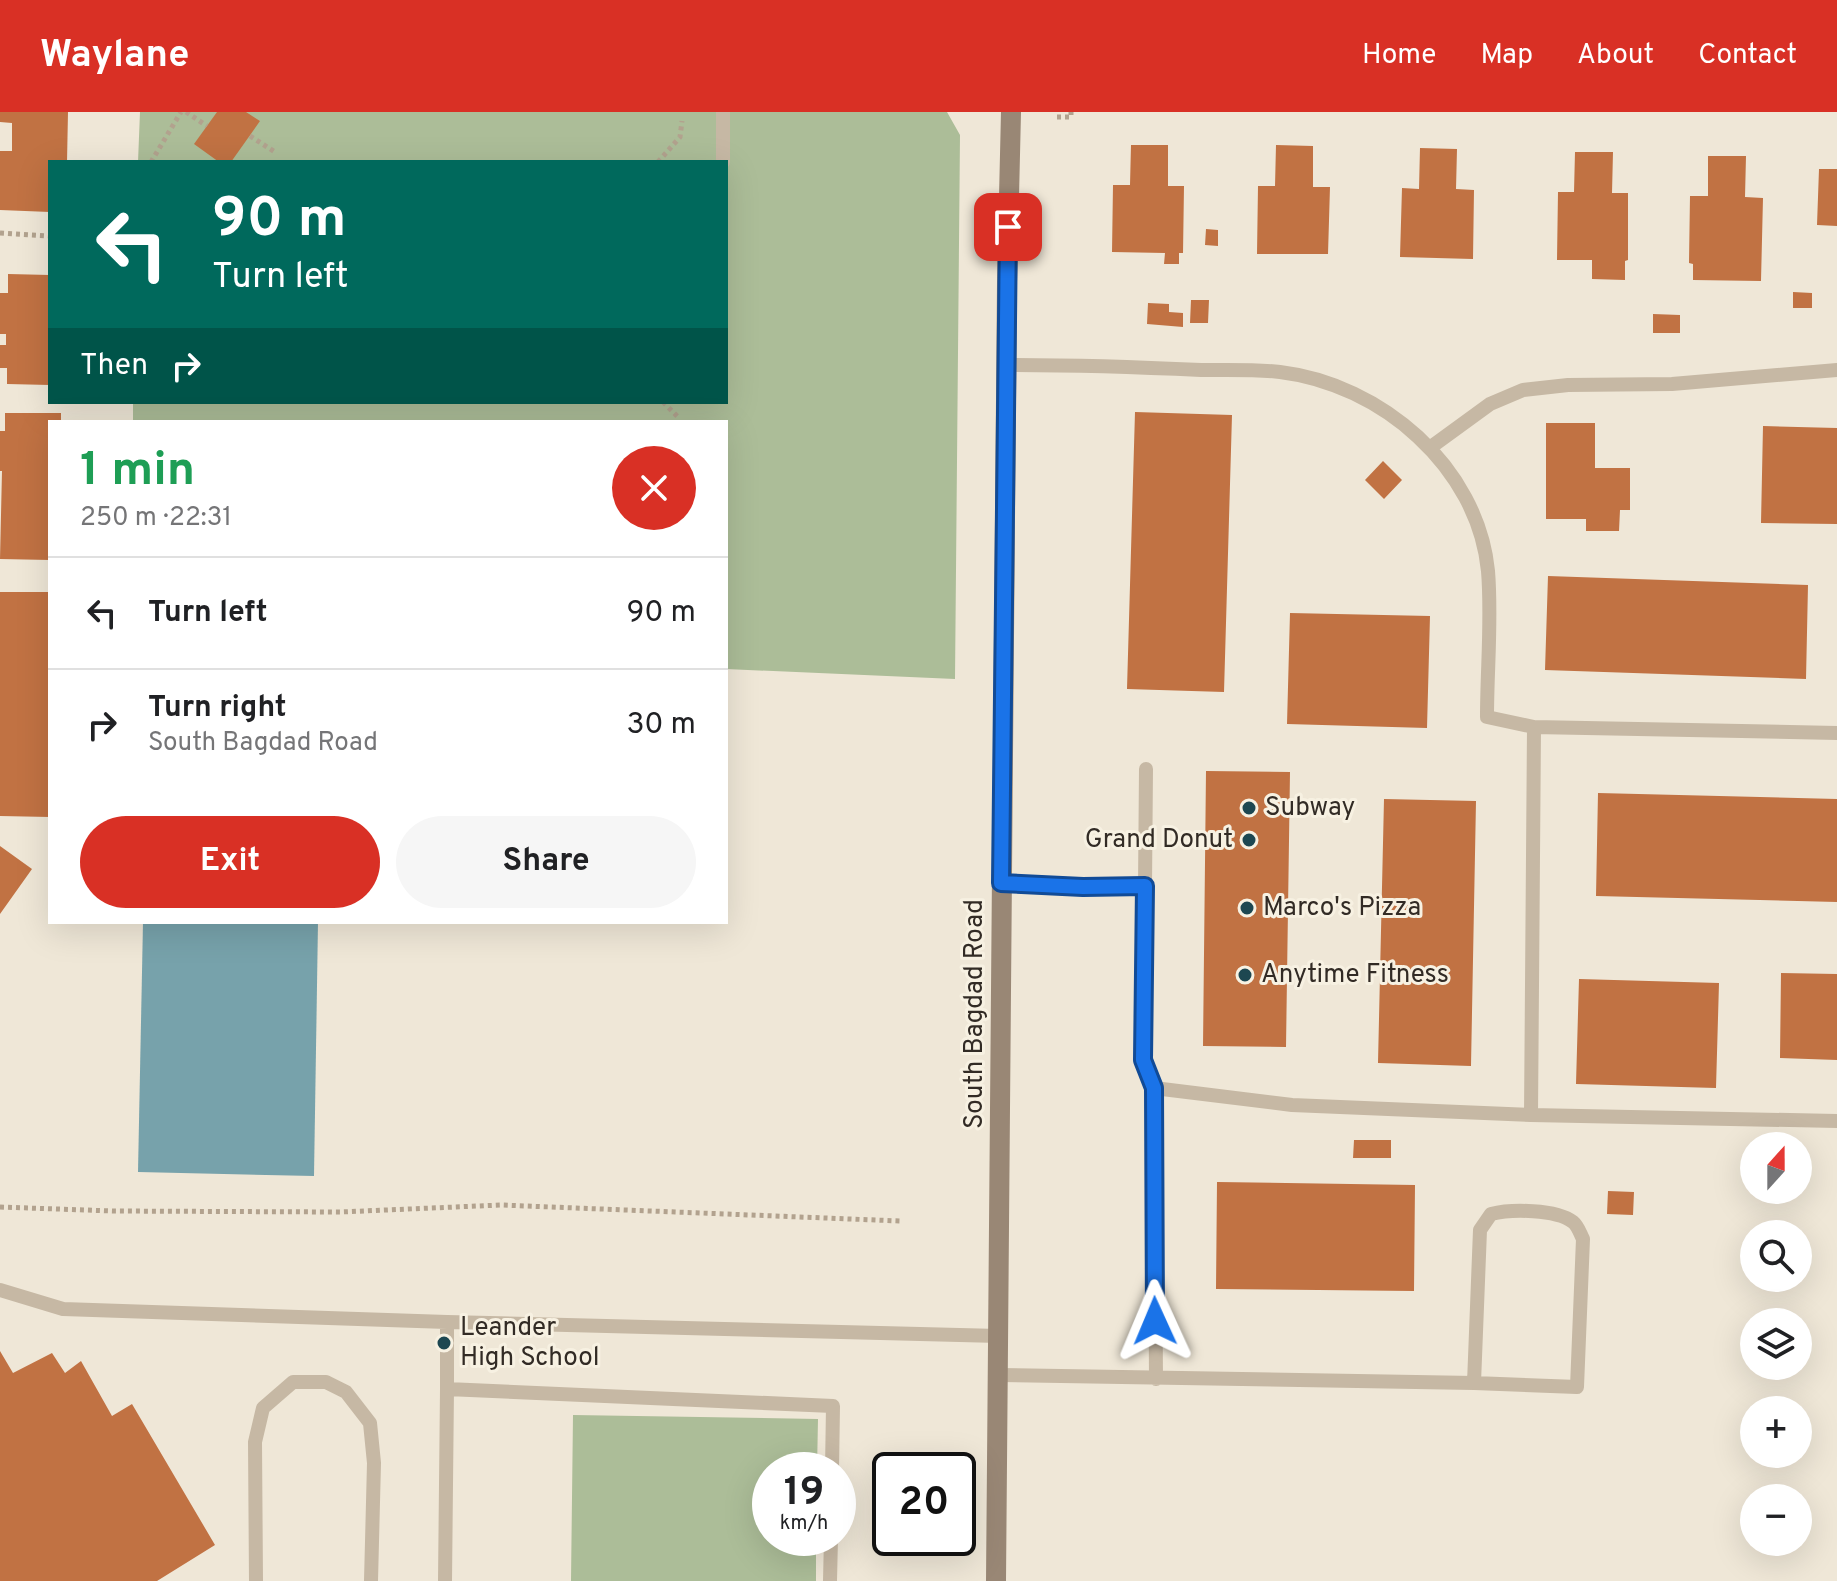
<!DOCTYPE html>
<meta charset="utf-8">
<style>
body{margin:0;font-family:Overpass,sans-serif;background:#f6f6f6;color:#202124;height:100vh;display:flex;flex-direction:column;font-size:30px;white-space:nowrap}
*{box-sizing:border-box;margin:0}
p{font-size:26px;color:#757577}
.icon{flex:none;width:44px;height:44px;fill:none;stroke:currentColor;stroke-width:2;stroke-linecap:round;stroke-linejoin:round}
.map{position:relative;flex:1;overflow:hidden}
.panel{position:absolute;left:48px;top:308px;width:680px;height:504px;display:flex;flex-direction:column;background:#fff;border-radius:0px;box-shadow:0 8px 32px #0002}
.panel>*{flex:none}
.guide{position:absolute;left:48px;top:48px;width:680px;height:244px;border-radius:0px;box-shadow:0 8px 32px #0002;background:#00695c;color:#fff;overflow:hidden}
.needle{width:52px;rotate:21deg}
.tools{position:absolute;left:1740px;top:1020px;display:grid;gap:16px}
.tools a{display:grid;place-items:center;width:72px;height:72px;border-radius:50%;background:#fff;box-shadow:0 8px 32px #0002;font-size:40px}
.speed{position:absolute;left:752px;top:1340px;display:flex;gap:16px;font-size:40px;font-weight:700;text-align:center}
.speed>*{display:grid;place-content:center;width:104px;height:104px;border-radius:50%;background:#fff;box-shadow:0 8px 32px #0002;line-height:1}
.speed small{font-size:20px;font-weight:400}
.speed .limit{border:4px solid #111;border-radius:12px;background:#fff;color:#111}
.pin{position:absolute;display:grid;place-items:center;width:68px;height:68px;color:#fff;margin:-34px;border-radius:16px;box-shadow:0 4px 12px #0006}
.me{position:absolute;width:88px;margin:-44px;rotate:359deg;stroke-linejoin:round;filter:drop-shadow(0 0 6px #0008)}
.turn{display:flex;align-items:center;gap:28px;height:168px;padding:0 32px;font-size:36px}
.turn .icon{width:104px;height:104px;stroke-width:2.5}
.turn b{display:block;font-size:56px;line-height:68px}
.then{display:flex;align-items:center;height:76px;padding:0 32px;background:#0003;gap:16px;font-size:30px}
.round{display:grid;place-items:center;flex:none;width:84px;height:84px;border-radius:42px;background:#f6f6f6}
.overview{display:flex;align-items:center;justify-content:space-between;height:136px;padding:0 32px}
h1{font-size:48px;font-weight:700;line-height:60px;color:#1e9e55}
.primary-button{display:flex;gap:16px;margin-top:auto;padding:16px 32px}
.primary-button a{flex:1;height:92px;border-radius:48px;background:#d93025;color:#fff;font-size:32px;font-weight:700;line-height:92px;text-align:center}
.primary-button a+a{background:#f6f6f6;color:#202124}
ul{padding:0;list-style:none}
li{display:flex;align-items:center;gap:24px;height:112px;padding:0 32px;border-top:2px solid #e0e0e0}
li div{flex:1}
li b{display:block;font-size:30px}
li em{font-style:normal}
header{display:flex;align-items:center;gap:48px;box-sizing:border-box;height:112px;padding:0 40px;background:#d93025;color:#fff}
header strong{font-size:38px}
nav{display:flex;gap:44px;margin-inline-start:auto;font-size:28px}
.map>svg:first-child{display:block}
.green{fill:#acbd98}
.water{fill:#77a2ab}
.building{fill:#c17243}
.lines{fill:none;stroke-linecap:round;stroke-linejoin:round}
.path{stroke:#b2a28e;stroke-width:5;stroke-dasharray:4 4;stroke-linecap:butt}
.service{stroke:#c6b8a4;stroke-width:14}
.secondary{stroke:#998775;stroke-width:20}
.route-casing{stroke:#114b97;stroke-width:20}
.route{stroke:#1a73e8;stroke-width:14}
.poi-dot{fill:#1d4751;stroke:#f7f1e2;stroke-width:3}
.labels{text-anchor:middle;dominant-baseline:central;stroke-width:6;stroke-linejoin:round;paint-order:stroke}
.poi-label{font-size:26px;fill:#322b25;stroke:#f7f1e2;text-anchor:start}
.street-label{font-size:26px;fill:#322b25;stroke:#f7f1e2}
</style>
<header>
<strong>Waylane</strong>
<nav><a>Home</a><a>Map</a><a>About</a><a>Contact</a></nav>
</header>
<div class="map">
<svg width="1837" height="1469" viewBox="0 0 1837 1469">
<rect width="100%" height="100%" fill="#efe7d7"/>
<path class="green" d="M140,0h807l13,23 -5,544 -229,-10v-247h-593v-20h593v-240h-588z
M573,1303l245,4 -1,51h-47v68h46v43h-245z"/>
<path class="water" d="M143,810h175l-4,254 -176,-4z"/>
<path class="building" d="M0,0h68l-1,50h-17v50l-50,-2v-59h12v-28l-12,-1z
M217,0h29l14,9 -29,41h-12l-25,-18z
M1131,33h37v41h16l-1,67h-4v11h-15l1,-11 -53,-1 1,-67h17z
M1276,33l37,1v41h17l-2,67h-71l1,-68h17z
M1420,36l37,1 -1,40 18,1 -1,69 -73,-2 2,-69 17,1z
M1575,40h38l-1,41h16v67l-3,1v19l-33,-1v-19h-35l1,-68h16z
M1708,44h38l-1,41 18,1 -2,83 -68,-1v-16l-4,-1 1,-67h18z
M1819,57h18v57l-20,-1z
M1206,117l12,1v16l-13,-1z
M8,162l42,1v110l-43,-1v-16h-7v-23h6v-11h-6v-41h8z
M1793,180l19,1v15h-19z
M1191,188h18l-1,23h-18z
M1148,191l21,1v8l14,1v14l-36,-3z
M1653,202l27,1v18h-27z
M1135,300l97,3 -8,277 -97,-3z
M5,301h56v9h-11v138l-50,-1 2,-88h-2v-40h5z
M1546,311h49v45h35v42h-10l-1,21h-33v-12h-40z
M1763,314l74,2v96l-76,-1z
M1383,349l19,19 -18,19 -19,-19z
M1548,464l260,9 -2,94 -261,-9z
M0,480h50v225l-50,-1z
M1290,501l140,3 -3,112 -140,-4z
M1206,659l84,1 -4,275 -83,-1z
M1598,681l239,6v103l-241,-6z
M1384,687l92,2 -5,265 -93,-3z
M0,734l32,23 -32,45z
M1781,861l56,1v86l-57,-2z
M1579,867l140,4 -3,105 -140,-4z
M1354,1028h37v18h-38z
M1217,1070l198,3 -1,106 -198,-2z
M1608,1079l26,1 -1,23 -26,-1z
M0,1239l13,22 39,-20 13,20 16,-12 31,55 20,-12 83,141 -58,36h-157z"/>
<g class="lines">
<path class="path" d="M186,0l21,14
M1057,5h14v-5
M250,24l25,16
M151,50l30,-50
M658,50l22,-25 2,-16
M0,121l50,3
M663,290l15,15
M0,1095l113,4 227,1 161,-7 399,16"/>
<path class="service" d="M723,0v50
M1007,253c64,0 129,2 194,5 26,0 53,-1 79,2 101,12 198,95 208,199 4,48 -1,98 -1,146l47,10 -3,388 306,6
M1431,335l59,-43 33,-14 45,-5 104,-1 165,-14
M1534,615l303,6
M1001,771l82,4 62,-1 -2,174 11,28 2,291
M1145,774l1,-117
M1154,976l138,17 239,10
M0,1178l63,19 384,13 552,14
M447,1210v67
M999,1263l475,8 103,4 6,-148c-3,-6 -5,-13 -10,-17 -17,-13 -62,-13 -82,-8l-11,16 -6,153
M256,1469l-1,-139 8,-34 30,-26h33l20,10 24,31 4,40 -3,118
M445,1469l2,-192 386,17 -1,64
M830,1469l1,-43"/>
<path class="secondary" d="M996,1469l11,-1299 4,-170"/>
</g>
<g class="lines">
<defs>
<path id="route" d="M1008,115l-7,656 82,4 62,-1 -2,174 11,28 1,233"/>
</defs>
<use href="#route" class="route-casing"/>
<use href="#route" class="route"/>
</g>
<g class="poi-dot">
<circle cx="1249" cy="696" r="8"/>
<circle cx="1249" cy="728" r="8"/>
<circle cx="1247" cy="796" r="8"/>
<circle cx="1245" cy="863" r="8"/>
<circle cx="444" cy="1231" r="8"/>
</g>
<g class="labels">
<g class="poi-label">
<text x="1265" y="696">Subway</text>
<text x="1233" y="728" text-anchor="end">Grand Donut</text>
<text x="1263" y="796">Marco's Pizza</text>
<text x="1261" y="863">Anytime Fitness</text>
<text x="460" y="1216">Leander<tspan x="460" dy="30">High School</tspan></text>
</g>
<g class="street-label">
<text transform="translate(975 902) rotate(-90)">South Bagdad Road</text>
</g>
</g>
</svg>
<div class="tools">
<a><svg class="needle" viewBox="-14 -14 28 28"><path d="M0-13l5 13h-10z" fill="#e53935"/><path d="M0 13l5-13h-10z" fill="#757577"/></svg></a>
<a><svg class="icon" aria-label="search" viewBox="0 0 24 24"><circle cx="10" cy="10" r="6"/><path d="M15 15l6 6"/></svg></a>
<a><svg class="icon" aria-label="layers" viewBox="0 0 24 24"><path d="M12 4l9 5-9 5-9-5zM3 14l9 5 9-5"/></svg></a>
<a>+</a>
<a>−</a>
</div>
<div class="speed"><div>19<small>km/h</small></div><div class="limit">20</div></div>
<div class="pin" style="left:1008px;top:115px;background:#d93025"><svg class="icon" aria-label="arrive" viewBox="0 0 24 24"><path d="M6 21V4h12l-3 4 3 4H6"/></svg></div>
<svg class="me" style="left:1155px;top:1209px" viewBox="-20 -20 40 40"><path d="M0-17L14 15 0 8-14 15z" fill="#1a73e8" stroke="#fff" stroke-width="4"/></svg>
<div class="guide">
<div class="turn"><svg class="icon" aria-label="left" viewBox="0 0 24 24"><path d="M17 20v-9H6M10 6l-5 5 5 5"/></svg><div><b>90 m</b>Turn left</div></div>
<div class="then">Then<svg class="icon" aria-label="right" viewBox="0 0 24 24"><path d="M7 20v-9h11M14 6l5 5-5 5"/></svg></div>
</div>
<section class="panel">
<div class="overview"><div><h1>1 min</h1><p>250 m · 22:31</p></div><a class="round" style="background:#d93025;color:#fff"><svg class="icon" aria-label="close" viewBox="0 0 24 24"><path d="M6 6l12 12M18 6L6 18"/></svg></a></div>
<ul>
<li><svg class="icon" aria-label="left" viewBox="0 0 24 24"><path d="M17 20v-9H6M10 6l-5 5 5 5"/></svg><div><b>Turn left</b></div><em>90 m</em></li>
<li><svg class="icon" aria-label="right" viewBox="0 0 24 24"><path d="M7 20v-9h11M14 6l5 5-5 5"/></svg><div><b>Turn right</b><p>South Bagdad Road</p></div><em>30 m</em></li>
</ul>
<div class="primary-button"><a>Exit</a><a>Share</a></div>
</section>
</div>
